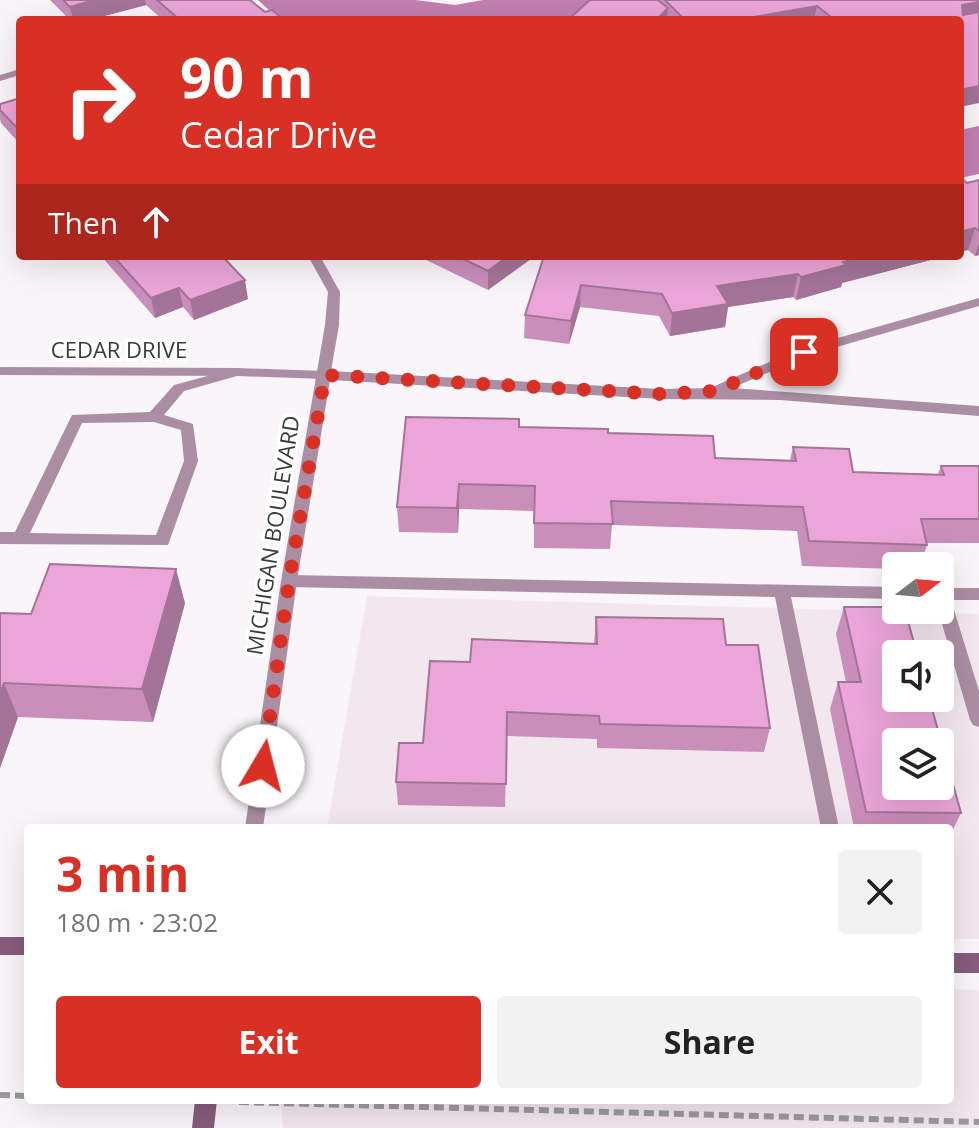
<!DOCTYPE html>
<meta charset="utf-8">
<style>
body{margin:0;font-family:"Open Sans",sans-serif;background:#f2f2f2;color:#222;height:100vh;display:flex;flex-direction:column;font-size:30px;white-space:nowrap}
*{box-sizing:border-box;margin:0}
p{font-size:26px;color:#767676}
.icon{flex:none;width:44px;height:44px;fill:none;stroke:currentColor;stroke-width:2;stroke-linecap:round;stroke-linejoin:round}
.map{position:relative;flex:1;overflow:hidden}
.drawer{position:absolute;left:24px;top:824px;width:930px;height:280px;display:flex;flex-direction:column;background:#fff;border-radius:8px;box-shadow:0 8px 32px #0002}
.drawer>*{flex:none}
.banner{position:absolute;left:16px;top:16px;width:948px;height:244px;border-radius:8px;box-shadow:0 8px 32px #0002;background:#d93025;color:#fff;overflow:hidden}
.needle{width:52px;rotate:74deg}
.buttons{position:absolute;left:882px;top:552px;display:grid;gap:16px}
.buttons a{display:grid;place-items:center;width:72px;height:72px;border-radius:8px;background:#fff;box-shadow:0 8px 32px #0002;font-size:40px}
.pin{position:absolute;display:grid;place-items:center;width:68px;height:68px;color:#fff;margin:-34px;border-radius:16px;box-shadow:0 4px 12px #0006}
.me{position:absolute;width:88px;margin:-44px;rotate:8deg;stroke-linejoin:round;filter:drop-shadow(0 0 6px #0008)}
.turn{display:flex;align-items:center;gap:28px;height:168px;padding:0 32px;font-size:36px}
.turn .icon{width:104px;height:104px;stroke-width:2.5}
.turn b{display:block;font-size:56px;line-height:68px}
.then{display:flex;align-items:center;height:76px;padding:0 32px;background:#0003;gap:16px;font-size:30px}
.round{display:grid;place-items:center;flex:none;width:84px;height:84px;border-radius:8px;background:#f2f2f2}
.summary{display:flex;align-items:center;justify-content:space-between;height:136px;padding:0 32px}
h1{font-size:48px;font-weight:700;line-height:60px;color:#d93025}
.button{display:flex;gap:16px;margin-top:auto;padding:16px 32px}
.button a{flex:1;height:92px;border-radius:8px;background:#d93025;color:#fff;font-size:32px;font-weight:700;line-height:92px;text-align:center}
.button a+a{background:#f2f2f2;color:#222}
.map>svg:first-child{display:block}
.built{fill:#f2e7ee;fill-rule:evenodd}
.water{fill:#c27fb1}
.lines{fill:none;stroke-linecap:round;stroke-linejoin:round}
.path{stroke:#9b999b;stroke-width:6;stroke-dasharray:10 5;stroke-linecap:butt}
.lane{fill:#ac8ea4;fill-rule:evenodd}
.street{fill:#ac8ea4;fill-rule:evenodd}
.secondary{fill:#875c7c;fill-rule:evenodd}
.wall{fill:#ca8ebb}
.shaded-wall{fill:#a47498}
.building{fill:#eba5d9;stroke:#a47498;stroke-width:2;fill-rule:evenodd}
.route{stroke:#d93025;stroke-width:14;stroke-dasharray:0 25.2}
.labels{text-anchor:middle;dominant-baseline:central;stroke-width:7;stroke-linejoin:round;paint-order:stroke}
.street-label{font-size:22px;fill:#3b3a3b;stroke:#fff}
</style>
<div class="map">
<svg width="979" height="1128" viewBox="0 0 979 1128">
<rect width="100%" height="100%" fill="#f9f5f8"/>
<path class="built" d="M367,596l612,18v325h-29v-111h-623zM896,654h44v44h-44zM896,742h44v44h-44z
M950,989l29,1v138h-696l-2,-28h669z"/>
<path class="water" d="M258,0h157l40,5 28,-5h227l-112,20h-318z
M979,126v48l-19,4v-48z"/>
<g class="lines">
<path class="path" d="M0,1095l28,1
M239,1102l740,20"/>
<path class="lane" d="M237,368l88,3 7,4 -7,4 -88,-3 -53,15 -20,24 29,9 5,37 -30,84 -168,-1v-12h15l57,-117 78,-3 24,-27zM154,422l27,8 3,31 -28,74 -126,-2 52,-110z
M289,575l607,12v12l-105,-2 48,231h-18l-46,-231 -486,-10 -8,-6z
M940,588h39v12h-28l28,91v36l-6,-2 -3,-5 -32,-110h2z"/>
<path class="street" d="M20,69v6l-20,6v-6z
M308,256h12l20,36 -1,33 -8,46 330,18 49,-1 89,-39 180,-51v8l-170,49 -77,33 247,18v10l-199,-16 -119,-1 -331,-19 -33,201 -34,247h-18l36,-247 44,-256 3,-33z
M0,367l237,1 7,4 -7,4 -237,-1z"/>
<path class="secondary" d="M0,937h28v18h-28z
M950,953h29v20h-29z
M195,1100h22l-3,28h-22z"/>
</g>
<path class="wall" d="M50,0h200l15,12 19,8h-121l-17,-15 -57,15h-19z
M659,0h320l-19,20h-392z
M20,98v46l-19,-21 -1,-4v-15z
M960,177l7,6 12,-3v75l-4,1 -7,-6 -8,2z
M101,256h121l26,43 -54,21 -11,-13 -28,11z
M418,256h117l-47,34z
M544,256h402l-104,27 -1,4 -45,13 -3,-3 -65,10 -3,20 -55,9 -11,-20 -79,-9 -11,37 -45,-6 1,-23z
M519,427l89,6 107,25 75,2 3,-13 60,25 85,2 3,-8h38v77h-52v2l-7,21h-24v3l-94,-3 -5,-35 -185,-6 -2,24 -76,-1v-37l-75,-2 -1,24 -59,-1 -2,-25z
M185,603l-32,119 -135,-5 -18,51v-155l31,1z
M844,607l117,206 -11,23v-8h-96l-24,-119 8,-27h8l-10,-48z
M596,617l130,28 44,83 -6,24 -167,-4v-9l-90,-3 -2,71 -107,-2 -2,-23 27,-39 47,-81 124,-18z"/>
<path class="shaded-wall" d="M95,0h50l1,5 -57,15h-16l-3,-13z
M979,2v17l-19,3 2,-17z
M817,6l-3,14h-78z
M668,8l-1,12h-11z
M979,86v17l-19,4v-17z
M975,228l-7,22 -8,2v-20z
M979,243v12l-4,1z
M508,256h27l-47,34v-19z
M867,256h79l-104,27 -1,4 -45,13 5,-23 42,-15z
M798,274l-5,23 -65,10 -3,20 -55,9 2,-23 45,-27z
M245,280l3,19 -54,21 -4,-20z
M581,285l-1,22 -11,37 2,-23z
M179,288l4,19 -28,11 -4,-20z
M459,484v25l-1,24 -1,-25z
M176,569l9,34 -32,119 -11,-33z
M4,683l14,34 -18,51v-74z"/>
<path class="building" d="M63,0h32l-25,7z
M157,0h93l15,12 7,-2 12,10h-104z
M590,0h68l10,8 -12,12h-88z
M665,0h314v2l-17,3 1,10 16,-3v74l-19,4v-70h-125l-18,-14 -81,14h-51z
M20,98v33l-20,-21v-6z
M960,177l7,6 12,-3v51l-4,-3 -15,4z
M113,256h109l23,24 -55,20 -11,-12 -28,10z
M457,256h51l-20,15z
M544,256h323l-24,6 3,3 -45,12 -3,-3 -81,12 11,18 -56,9 -10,-19 -81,-9 -10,36 -46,-6z
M406,417l113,2v8l89,2v4l105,3 2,22 81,3 -3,-14 56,2 4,23 91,3 -3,-9h38v53h-58l6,26 -118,-4 -6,-34 -192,-6 2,23 -79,-1 1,-37 -76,-2 -2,24 -60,-1z
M50,564l126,5 -34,120 -138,-6 -4,11v-81l31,1z
M844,607h52v3h9l12,44h-21v44h33l32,115 -95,-1 -28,-130h23zM896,742h44v44h-44z
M596,617l127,2 3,26h32l12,83 -170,-4 -1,-8 -92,-4 -1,72 -110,-2 3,-39h24l7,-82 40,1 2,-23 125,5z"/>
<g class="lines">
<path class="route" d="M263,766l26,-185 36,-206 336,19 54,-3 89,-39"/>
</g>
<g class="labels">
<g class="street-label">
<text x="119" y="349">CEDAR DRIVE</text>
<text transform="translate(272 535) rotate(-81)">MICHIGAN BOULEVARD</text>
</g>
</g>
</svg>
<div class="buttons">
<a><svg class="needle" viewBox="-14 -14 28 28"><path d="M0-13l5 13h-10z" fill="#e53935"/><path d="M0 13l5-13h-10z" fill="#767676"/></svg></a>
<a><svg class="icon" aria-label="sound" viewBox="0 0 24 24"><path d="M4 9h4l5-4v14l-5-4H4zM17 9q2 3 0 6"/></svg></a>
<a><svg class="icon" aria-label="layers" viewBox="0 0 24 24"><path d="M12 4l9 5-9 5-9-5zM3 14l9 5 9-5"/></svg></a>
</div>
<div class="pin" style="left:804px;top:352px;background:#d93025"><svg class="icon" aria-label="arrive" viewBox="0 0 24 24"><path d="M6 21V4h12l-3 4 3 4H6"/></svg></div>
<svg class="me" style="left:263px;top:766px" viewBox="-20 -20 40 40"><circle r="19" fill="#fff"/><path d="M0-13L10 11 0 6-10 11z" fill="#d93025"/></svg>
<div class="banner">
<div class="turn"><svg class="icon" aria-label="right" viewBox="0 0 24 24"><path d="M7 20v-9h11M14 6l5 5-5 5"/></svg><div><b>90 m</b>Cedar Drive</div></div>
<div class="then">Then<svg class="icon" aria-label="ahead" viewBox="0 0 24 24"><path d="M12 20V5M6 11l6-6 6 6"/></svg></div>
</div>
<section class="drawer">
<div class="summary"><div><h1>3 min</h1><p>180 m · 23:02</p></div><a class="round"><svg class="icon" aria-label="close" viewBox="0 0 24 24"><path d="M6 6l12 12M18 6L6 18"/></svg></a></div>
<div class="button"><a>Exit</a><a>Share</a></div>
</section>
</div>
